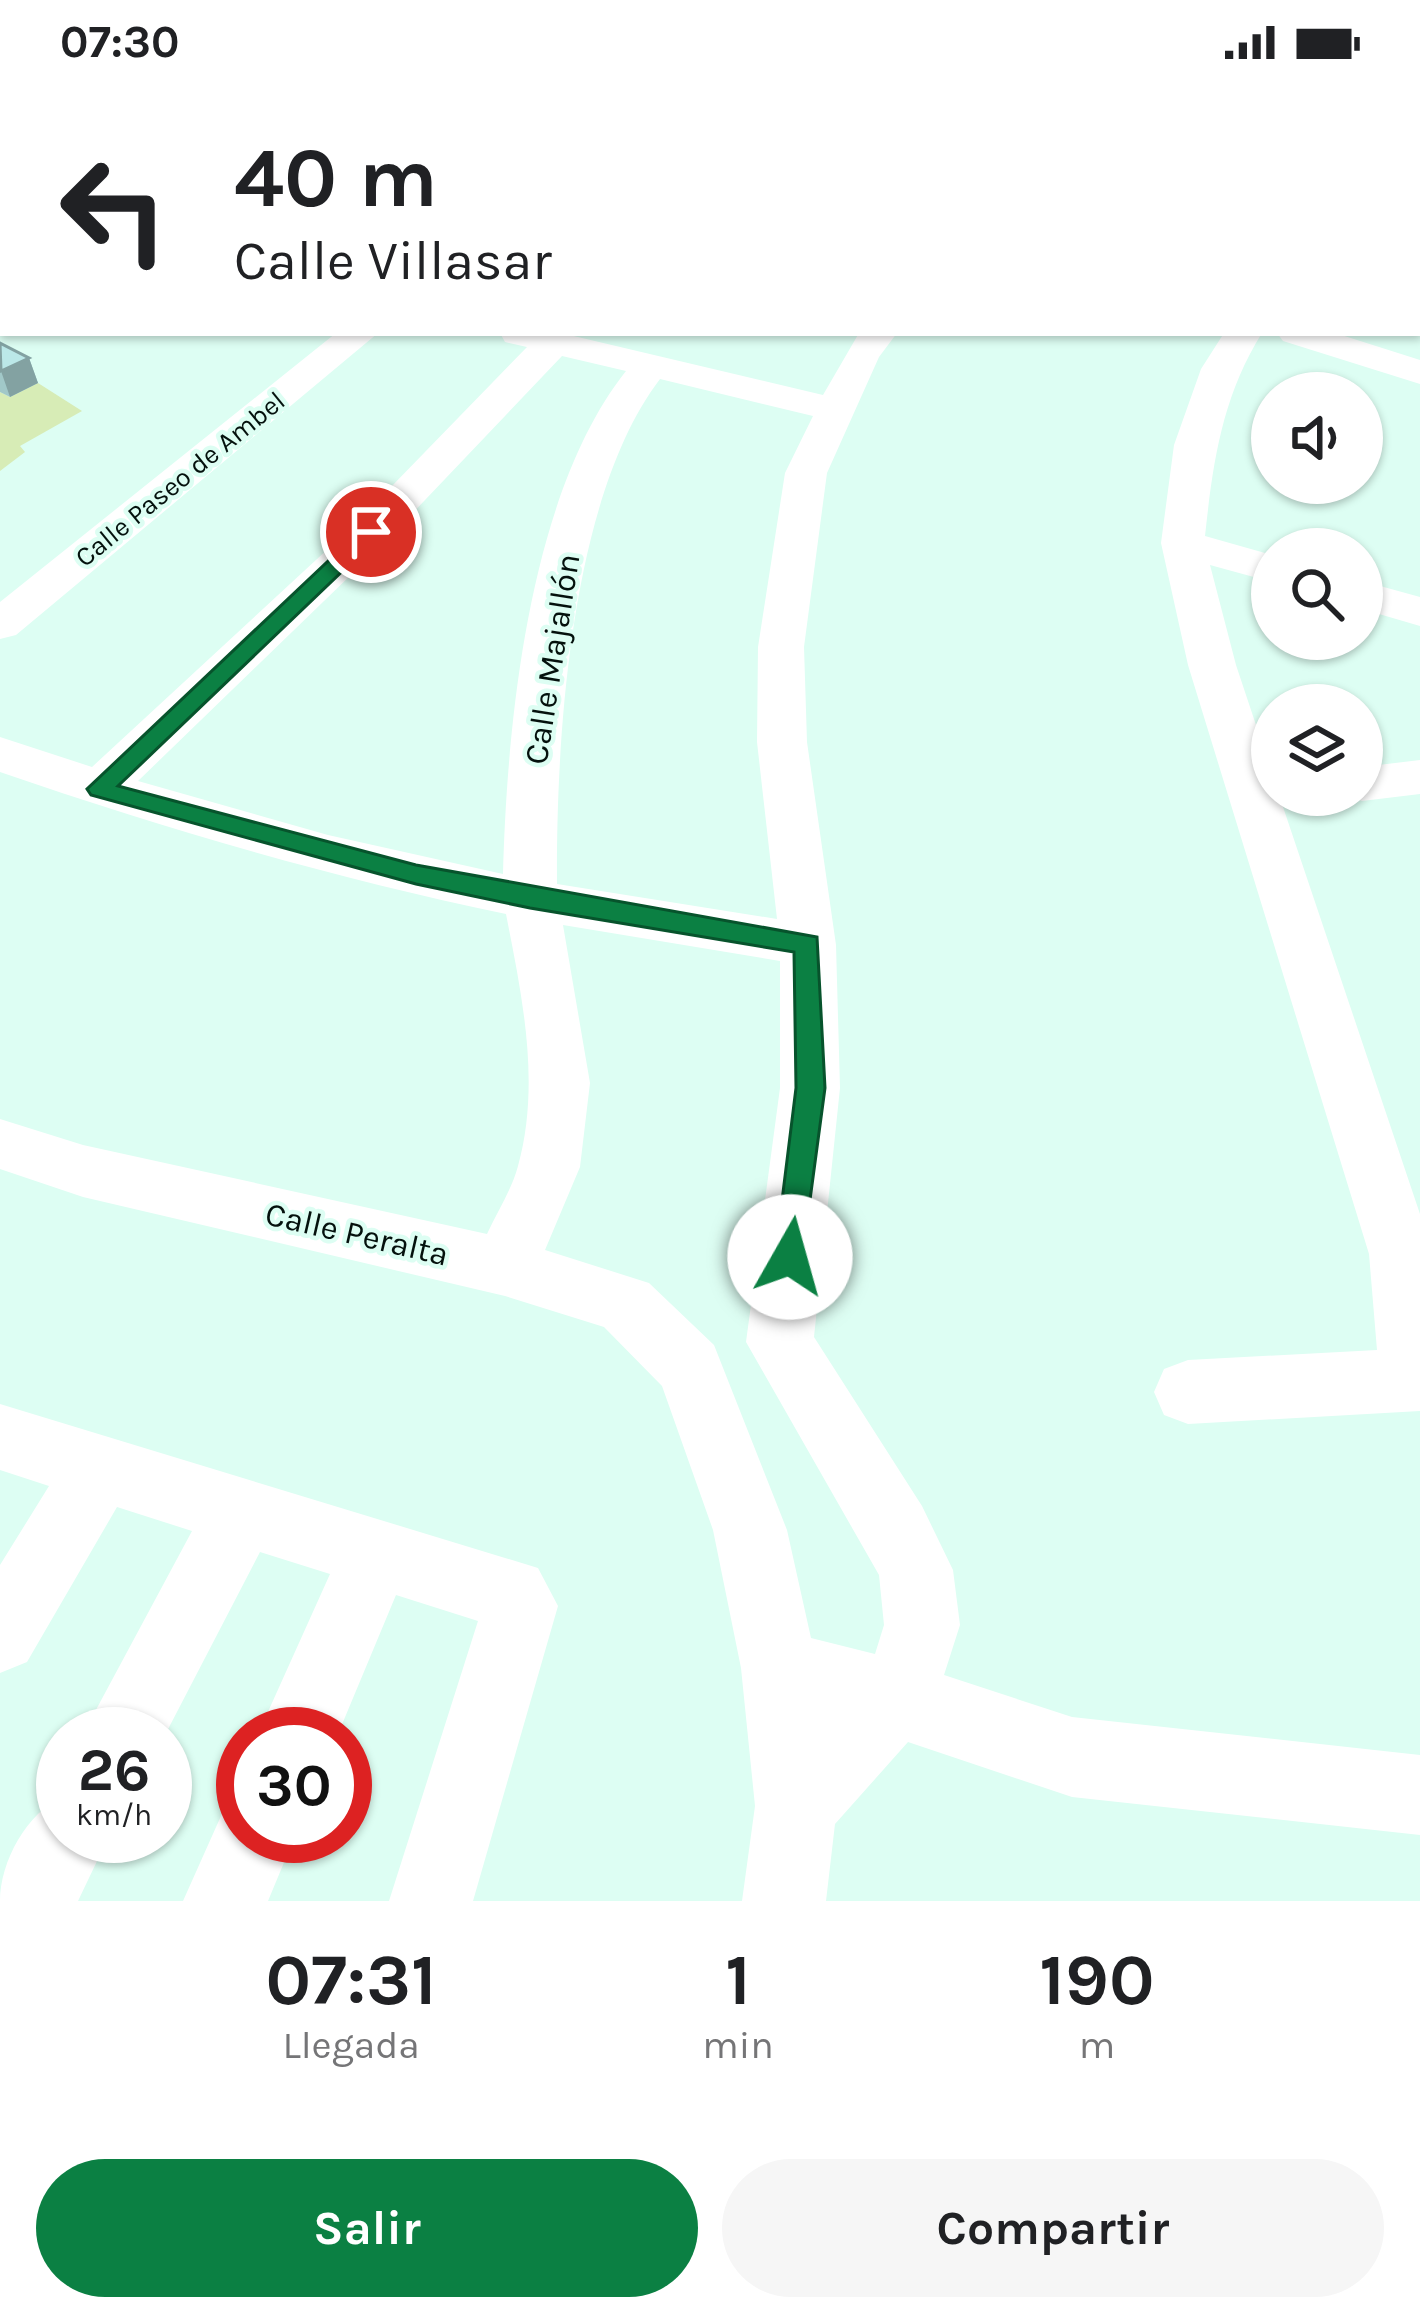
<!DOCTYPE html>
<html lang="es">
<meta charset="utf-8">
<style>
body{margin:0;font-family:Karla,sans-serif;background:#f6f6f6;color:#202124;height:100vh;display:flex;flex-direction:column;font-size:45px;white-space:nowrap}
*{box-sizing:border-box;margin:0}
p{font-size:39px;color:#757577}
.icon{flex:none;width:66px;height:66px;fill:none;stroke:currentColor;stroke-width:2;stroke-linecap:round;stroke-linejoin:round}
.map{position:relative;height:1817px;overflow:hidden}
.panel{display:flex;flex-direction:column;background:#fff;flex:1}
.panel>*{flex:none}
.hud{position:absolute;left:0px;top:0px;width:1422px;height:252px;box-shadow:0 3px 9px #0004;background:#fff;color:#202124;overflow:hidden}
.fabs{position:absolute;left:1251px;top:288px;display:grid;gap:24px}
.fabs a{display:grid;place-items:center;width:132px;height:132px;border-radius:50%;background:#fff;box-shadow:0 3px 9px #0004;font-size:60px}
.speed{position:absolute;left:36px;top:1623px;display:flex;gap:24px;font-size:60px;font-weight:700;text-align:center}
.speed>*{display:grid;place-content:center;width:156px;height:156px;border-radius:50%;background:#fff;box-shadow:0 3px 9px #0004;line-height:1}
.speed small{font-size:30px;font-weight:400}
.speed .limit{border:18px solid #d22;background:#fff;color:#111}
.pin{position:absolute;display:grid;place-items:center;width:102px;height:102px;color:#fff;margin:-51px;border:6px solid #fff;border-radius:50%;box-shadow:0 3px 12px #0007}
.me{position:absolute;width:132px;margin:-66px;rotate:7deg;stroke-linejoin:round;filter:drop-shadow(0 0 9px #0008)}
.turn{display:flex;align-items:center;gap:42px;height:252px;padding:0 36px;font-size:54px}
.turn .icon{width:156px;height:156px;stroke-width:2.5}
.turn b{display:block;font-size:84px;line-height:102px}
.eta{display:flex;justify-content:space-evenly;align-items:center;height:204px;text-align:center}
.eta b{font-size:72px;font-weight:700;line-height:84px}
.primary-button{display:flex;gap:24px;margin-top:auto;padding:24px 36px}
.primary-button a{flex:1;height:138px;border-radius:72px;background:#0b8043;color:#fff;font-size:48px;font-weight:700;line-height:138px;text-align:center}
.primary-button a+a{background:#f6f6f6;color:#202124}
.status{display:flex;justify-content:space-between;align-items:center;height:84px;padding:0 60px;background:#fff;direction:ltr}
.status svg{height:33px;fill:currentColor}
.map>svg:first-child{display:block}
.green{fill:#d7ecb6}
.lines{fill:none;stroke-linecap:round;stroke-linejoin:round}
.minor{fill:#fff;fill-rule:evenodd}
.wall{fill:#a1c8c8}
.shaded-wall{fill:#83a2a2}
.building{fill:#bbe8e8;stroke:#83a2a2;stroke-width:3}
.route{fill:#0b8043;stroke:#07532c;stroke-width:3}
.labels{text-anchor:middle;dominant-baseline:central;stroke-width:9;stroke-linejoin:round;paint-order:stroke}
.far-street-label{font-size:27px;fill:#04110d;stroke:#ddfef3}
.street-label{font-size:33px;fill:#04110d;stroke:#ddfef3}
</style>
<div class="status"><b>07:30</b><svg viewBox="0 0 49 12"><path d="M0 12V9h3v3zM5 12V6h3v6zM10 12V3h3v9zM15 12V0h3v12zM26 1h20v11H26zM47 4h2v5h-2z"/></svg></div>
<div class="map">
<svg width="1420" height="1817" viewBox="0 0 1420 1817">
<rect width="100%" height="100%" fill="#ddfef3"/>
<path class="green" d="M38,299l44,28 -62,35 5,6 -25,19v-79l10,5z"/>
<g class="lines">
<path class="minor" d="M26,0h34l-36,3z
M343,0h32l-34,3z
M649,0h32l-34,3z
M823,0h31l-33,3z
M968,0h34l-36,3z
M1109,0h44l2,3h-44z
M3,15v18l-3,1v-18z
M1420,59v20l-1,1v-20z
M1419,182h1v22h-1z
M3,205v22l-3,1v-22z
M336,249h42l-362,302 -16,4v-37z
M500,249h61l262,62 36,-62h38l-18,24 -52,116 -23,174 3,95 29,203 4,143 -26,249 108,169 31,64 7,55 -16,50 128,42 348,38v80l-348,-38 -164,-55 -73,82 -9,77h-84l13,-95 -14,-138 -28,-138 -51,-144 -58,-59 -99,-31 -422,-99 -83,-28v-50l83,26 404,89c10,-22 25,-45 31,-68 23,-83 4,-170 -12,-252 -172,-36 -341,-85 -506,-142v-35l92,30 264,-244 171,-176 -22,-5zM562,272l64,15c-97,122 -119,351 -123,503l-175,-39 -190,-54 248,-240zM660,295l153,37 -28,57 -27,174 -1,95 20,177 -220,-35c-1,-145 13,-387 103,-505zM563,841l217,36v127l-34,254 133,233 5,50 -9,29 -64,-16 -24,-108 -73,-185 -65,-62 -104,-33 35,-83 10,-84z
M1224,249h38c-40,64 -49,129 -57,203l67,19v27l-62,-17 26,100 36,108v22h7l141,419v197l-232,13 -24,-9 -10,-23 10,-23 24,-9 189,-10 -8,-96 -181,-589 -27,-122 13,-98 27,-76z
M1277,249h58l85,27v24l-137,-43z
M1362,497l58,16v29l-58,-17z
M1420,676v34l-58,7 -19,-6h19v-28z
M0,1320l538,164 20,38 -85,295h-84l89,-280 -82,-26 -58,139h-80l72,-160 -70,-22 -95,183 -82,-1 109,-203 -75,-24 -90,155 -27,11v-108l49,-79 -49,-16z
M63,1713v39h46l-31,65h-78c0,-39 27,-89 63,-104z
M243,1715v37h52l-27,65h-85l42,-94z"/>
</g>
<path class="wall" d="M70,0h149l4,3h-152z
M251,0h69l-4,3z
M0,259l29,15 9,25 -28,14 -10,-5z"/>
<path class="shaded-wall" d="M3,68v27l-3,2v-27z
M29,274l9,25 -28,14 -9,-26z"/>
<path class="building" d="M106,0h38l-4,3h-18z
M145,0h63l-4,3h-38z
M409,0h53l-5,3h-51z
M0,47h3v21l-3,2z
M0,110l3,1v39l-3,-1z
M0,159l3,1v16l-3,1z
M0,259l29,15 -28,13z"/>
<path class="route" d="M371,442l7,2v9l-260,249 298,79 401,72 8,151 -24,179 -11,4 -11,-4 -4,-10 21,-169 -2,-136 -264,-44 -114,-24 -325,-89 -4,-6 276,-261z"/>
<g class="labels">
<g class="far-street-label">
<text transform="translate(180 395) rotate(-39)">Calle Paseo de Ambel</text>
</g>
<g class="street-label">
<text transform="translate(552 575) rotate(-81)">Calle Majallón</text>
<text transform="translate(357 1150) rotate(13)">Calle Peralta</text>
</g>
</g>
</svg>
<div class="fabs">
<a><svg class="icon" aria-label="sound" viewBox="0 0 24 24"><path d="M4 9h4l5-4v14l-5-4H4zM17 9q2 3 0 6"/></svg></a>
<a><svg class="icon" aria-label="search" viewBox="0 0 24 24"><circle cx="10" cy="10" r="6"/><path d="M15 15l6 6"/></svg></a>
<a><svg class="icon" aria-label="layers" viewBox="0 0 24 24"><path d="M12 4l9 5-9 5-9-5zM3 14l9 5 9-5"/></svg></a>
</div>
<div class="speed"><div>26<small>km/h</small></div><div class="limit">30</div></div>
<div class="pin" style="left:371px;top:448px;background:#d93025"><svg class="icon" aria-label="arrive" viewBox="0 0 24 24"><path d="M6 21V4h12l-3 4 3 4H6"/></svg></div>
<svg class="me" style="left:790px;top:1173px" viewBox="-20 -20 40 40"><circle r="19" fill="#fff"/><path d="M0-13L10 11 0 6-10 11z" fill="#0b8043"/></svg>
<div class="hud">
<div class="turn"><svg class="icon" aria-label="left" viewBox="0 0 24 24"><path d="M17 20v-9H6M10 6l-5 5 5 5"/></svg><div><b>40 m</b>Calle Villasar</div></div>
</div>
</div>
<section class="panel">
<div class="eta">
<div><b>07:31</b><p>Llegada</p></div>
<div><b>1</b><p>min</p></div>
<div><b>190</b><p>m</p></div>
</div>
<div class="primary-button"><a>Salir</a><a>Compartir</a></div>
</section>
